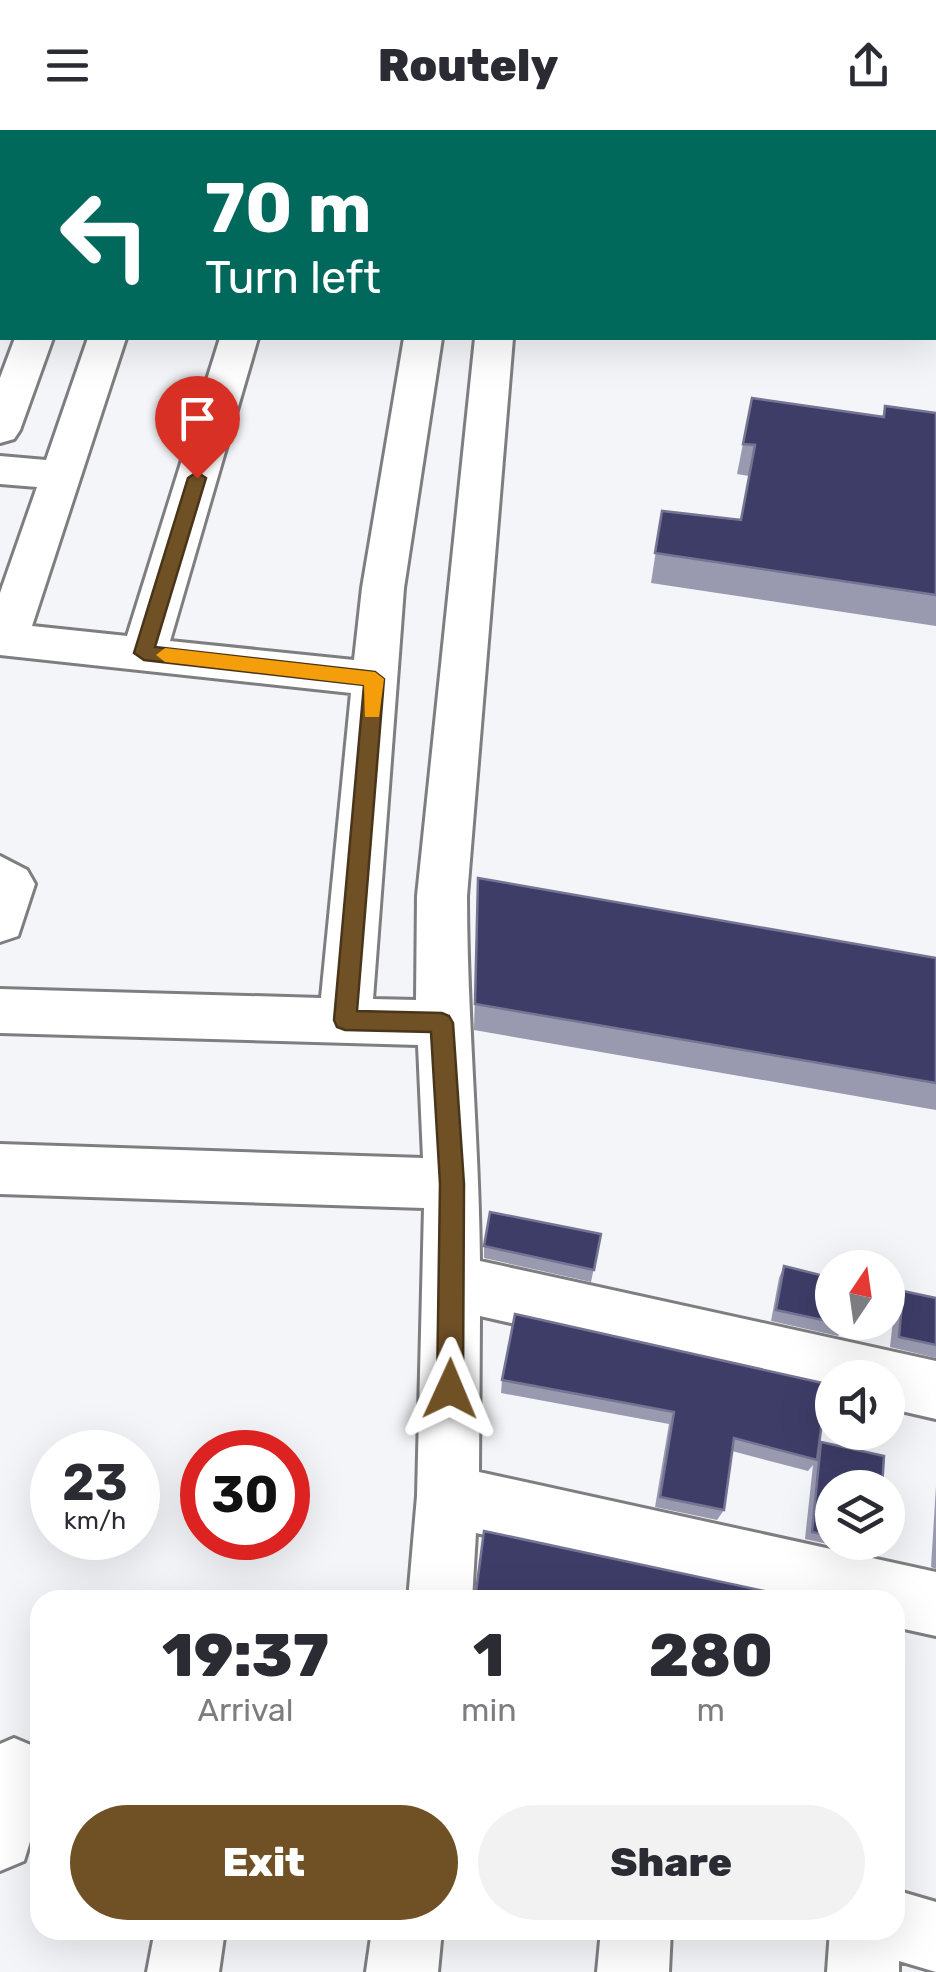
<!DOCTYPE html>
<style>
body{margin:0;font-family:Rubik,sans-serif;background:#f2f2f3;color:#2b2b33;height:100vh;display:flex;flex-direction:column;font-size:38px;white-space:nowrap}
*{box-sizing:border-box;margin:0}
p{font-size:32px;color:#7c7c81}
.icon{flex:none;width:55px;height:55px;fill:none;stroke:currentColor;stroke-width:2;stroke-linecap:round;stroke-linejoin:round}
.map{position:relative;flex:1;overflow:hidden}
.panel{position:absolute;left:30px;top:1460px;width:875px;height:350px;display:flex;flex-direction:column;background:#fff;border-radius:30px;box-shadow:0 10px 40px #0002}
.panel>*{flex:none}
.banner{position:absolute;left:0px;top:0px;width:938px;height:210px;box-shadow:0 10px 40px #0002;background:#00695c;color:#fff;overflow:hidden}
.needle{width:65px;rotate:13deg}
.tools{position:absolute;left:815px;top:1120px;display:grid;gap:20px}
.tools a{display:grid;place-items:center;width:90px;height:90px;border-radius:50%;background:#fff;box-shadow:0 10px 40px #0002;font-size:50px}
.speed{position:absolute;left:30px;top:1300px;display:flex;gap:20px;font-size:50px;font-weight:700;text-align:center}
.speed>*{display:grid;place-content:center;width:130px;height:130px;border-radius:50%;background:#fff;box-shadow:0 10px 40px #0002;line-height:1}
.speed small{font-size:25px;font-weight:400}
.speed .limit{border:15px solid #d22;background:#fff;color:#111}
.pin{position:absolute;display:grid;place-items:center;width:85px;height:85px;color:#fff;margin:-102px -42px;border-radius:50% 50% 50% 0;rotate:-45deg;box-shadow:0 0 10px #0007}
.pin .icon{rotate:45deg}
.me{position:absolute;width:110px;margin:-55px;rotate:1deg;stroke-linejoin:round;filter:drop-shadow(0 0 8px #0008)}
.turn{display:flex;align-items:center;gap:35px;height:210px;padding:0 40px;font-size:45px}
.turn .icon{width:130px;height:130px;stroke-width:2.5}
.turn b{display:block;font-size:70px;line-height:85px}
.eta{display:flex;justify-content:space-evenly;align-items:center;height:170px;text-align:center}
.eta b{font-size:60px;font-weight:800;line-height:70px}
.button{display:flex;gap:20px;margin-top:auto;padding:20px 40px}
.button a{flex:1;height:115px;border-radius:60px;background:#705126;color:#fff;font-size:40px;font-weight:800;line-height:115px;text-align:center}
.button a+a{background:#f2f2f3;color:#2b2b33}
header{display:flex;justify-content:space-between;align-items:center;height:130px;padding:0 40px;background:#fff;font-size:45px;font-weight:800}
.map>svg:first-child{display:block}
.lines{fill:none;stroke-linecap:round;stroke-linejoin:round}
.minor-casing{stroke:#7e7e81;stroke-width:6}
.minor{fill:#fff;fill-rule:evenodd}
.wall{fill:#9999b0}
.building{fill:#3e3d68;stroke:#757493;stroke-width:2.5}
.route{fill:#705126;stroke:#493519;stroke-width:2.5}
.slow{fill:#f59e0b}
</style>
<header><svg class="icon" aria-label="menu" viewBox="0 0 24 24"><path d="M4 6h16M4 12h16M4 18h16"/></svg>Routely<svg class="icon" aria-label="share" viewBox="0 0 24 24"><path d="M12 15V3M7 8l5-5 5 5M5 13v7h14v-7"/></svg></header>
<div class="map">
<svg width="936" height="1842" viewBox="0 0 936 1842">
<rect width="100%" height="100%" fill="#f4f5f8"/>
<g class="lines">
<defs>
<path id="minor" d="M338,0h61l2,2h-61z
M15,208h38l-33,92 -6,9 -14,4v-65z
M88,208h38l-94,288 95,10 93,-298h38l-88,303 184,19 8,-72 42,-250h38l-38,250 -31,411 43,1 1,-104 58,-558h38l-46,558c0,122 12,243 13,365l456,100v58l-48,-11v-30h-56v18l-352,-80 -1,156 457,100v64l-41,-9v-27h-120l-299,-67 -4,67h-64l9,-104 7,-288 -424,-14v-50l423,14 -5,-113 -418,-12v-44l321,9 30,-305 -351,-38v-62l37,-106 -37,-3v-28l46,4z
M0,726l27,14 8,14 -17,52 -18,6z
M14,1608l24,10 2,5v56l-16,52 -24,10v-127z
M895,1760l41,12v70l-37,-11v11h-72l3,-42h65z
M155,1800h70l-6,42h-72z
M372,1800h70l-4,42h-72z
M601,1800h70l-2,42h-72z"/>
</defs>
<use href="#minor" class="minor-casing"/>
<use href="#minor" class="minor"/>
</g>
<path class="wall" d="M752,268l130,19 3,-11 51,7v213l-285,-43 11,-72 79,9 8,-44 -12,-2z
M478,748l458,80v152l-462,-80z
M601,1104l-10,48 -107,-24v-12z
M784,1136l61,59 -7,11 -67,-15 8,-43z
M903,1161l33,7v60l-46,-11 5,-45z
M515,1184l304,131 2,-3 11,46v54h45v4l-8,7 -64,-14 8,-74 -5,6 -76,-20 -8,59 -7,10 -62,-13 14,-83 -168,-31 1,-13z
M936,1356v83l-5,-2z"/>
<path class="building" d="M752,268l132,19 1,-11 51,7v182l-281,-42 7,-42 79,9 14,-75 -12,-1z
M478,748l458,80v125l-461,-79z
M490,1082l111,22 -7,36 -110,-24z
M784,1136l48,12v44l-56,-12z
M903,1161l33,7v47l-37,-8z
M515,1184l312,70 -10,76 -83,-22 -10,72 -64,-13 14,-85 -172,-32z
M821,1312l63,14 -2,32h-50v48l-20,-4z
M484,1401l299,64 39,1v4h-352l1,-5 5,-3z
M860,1412h17v4z"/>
<path class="route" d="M197,342l9,6 -51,169 220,25 9,7 -27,332 85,2 7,3 4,7 11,161 -1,205 -4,9 -9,3 -9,-3 -4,-9 3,-205 -9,-152 -86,-2 -8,-3 -3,-7 30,-335 -220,-25 -10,-7 54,-175z"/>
<path class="slow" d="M165,518l210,24 9,7 -5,38h-14l-1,-32 -199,-23 -9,-7z"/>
</svg>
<div class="tools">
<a><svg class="needle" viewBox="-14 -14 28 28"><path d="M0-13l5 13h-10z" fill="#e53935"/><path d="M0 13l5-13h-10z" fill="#7c7c81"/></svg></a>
<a><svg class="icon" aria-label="sound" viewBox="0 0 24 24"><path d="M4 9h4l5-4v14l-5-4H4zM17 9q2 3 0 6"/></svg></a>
<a><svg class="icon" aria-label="layers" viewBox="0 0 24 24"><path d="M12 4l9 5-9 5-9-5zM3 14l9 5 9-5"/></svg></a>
</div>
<div class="speed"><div>23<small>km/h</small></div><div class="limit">30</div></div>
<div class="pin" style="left:197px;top:348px;background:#d93025"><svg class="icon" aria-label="arrive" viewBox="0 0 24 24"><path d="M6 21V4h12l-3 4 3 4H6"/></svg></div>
<svg class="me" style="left:450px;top:1259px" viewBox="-20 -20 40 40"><path d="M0-17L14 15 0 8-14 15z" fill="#705126" stroke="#fff" stroke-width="4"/></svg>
<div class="banner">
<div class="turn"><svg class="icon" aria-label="left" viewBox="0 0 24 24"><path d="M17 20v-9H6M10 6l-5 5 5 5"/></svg><div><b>70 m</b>Turn left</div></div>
</div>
<section class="panel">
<div class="eta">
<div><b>19:37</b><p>Arrival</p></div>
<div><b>1</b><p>min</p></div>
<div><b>280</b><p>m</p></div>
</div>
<div class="button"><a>Exit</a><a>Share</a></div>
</section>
</div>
